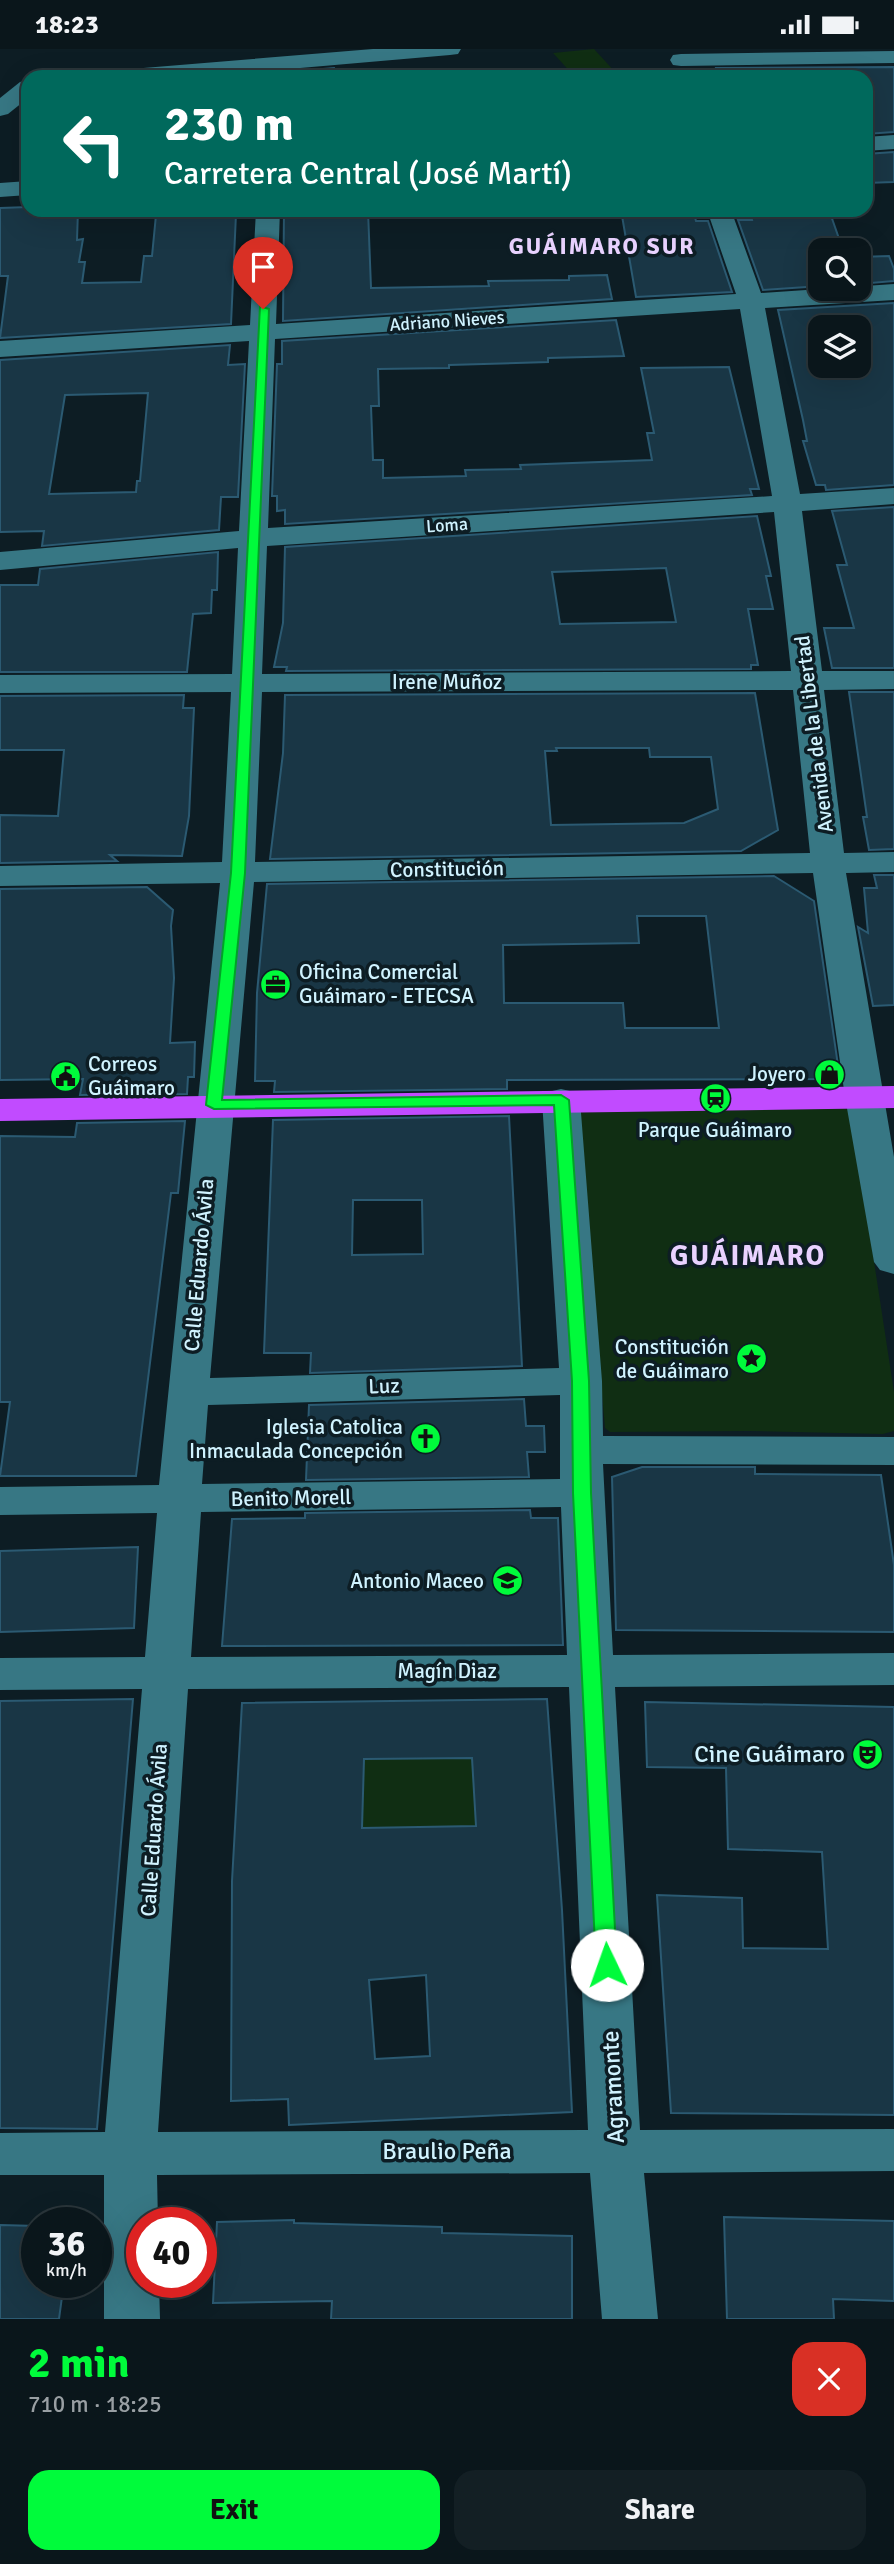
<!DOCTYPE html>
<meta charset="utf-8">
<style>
body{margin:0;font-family:Signika,sans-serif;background:#131f24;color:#f1f3f6;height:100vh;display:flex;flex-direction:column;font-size:26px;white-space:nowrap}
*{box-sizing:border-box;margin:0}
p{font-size:23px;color:#999fa3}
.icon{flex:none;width:38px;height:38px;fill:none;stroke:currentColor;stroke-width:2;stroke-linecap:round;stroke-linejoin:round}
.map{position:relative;height:2270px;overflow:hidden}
.panel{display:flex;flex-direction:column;background:#0a161b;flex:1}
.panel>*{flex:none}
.guide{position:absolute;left:21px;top:21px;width:852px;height:147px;border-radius:21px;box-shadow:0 7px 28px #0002,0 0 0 2px #2a353a;background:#00695c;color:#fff;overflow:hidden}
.controls{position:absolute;left:808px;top:189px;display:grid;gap:14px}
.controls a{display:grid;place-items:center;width:63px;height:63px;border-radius:14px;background:#0a161b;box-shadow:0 7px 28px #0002,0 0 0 2px #2a353a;font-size:35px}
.speed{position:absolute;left:21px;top:2158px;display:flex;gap:14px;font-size:35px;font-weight:700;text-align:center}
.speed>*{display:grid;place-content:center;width:91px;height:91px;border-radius:50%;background:#0a161b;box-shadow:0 7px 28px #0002,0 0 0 2px #2a353a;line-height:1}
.speed small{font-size:18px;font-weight:400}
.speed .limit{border:10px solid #d22;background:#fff;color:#111}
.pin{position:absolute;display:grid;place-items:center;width:60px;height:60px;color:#fff;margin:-72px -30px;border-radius:50% 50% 50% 0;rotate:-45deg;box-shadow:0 0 7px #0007}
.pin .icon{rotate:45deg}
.me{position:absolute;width:77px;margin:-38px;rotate:357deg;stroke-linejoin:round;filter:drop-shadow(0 0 5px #0008)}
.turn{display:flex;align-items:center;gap:24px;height:147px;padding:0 28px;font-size:32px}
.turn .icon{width:91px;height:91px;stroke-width:2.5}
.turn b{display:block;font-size:49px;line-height:60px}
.round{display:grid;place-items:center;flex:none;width:74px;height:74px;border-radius:21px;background:#131f24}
.summary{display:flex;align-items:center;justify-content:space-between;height:119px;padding:0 28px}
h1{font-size:42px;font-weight:700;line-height:52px;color:#00fb3b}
.button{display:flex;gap:14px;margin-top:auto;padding:14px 28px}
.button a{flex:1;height:80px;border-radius:21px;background:#00fb3b;color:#111;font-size:28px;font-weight:700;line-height:80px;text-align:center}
.button a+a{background:#131f24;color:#f1f3f6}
.status{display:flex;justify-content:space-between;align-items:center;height:49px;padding:0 35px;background:#0a161b;direction:ltr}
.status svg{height:19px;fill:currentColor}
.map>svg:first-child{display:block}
.green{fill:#102e13}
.building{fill:#193645;stroke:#2b5a72;stroke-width:2;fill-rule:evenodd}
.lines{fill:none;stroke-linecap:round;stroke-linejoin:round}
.minor{fill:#377784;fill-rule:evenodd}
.highway{fill:#c14bff;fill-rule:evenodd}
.route{fill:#00fb3b;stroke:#00a326;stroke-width:2}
.labels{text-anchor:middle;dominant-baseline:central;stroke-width:7;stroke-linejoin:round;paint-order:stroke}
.far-street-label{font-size:18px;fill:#d0f3ff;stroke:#0d1d24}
.street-label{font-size:21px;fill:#d0f3ff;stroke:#0d1d24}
.poi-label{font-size:21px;fill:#d0f3ff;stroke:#0d1d24;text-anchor:end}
.far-district-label{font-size:23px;font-weight:bold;letter-spacing:2px;fill:#e9d2ff;stroke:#0d1d24}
.near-poi-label{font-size:24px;fill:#d0f3ff;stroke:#0d1d24;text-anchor:end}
.near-street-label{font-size:24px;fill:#d0f3ff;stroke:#0d1d24}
.district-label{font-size:28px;font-weight:bold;letter-spacing:2px;fill:#e9d2ff;stroke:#0d1d24}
</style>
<div class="status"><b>18:23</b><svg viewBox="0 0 49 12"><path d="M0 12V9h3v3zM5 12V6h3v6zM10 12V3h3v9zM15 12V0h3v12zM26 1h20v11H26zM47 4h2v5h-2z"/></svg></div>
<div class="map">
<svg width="894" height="2270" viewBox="0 0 894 2270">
<rect width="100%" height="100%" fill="#0d1d24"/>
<path class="green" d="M594,0l23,25 -42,3 -22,-24z
M836,1056l15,6 43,281v39l-11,3 -135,-3 -138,1 -5,-4 -28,-316z
M472,1709l4,68 -114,2 2,-69z"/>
<path class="building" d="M894,18v65l-28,2v-57h-148l-2,-9z
M334,19l4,9h-62v-4z
M894,103v30l-28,1v-29z
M28,158v3h50l-1,30 6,-1 -4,23h6l-3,21 59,-1 3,-26h8l4,-41 80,-1 -5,110 -231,14 8,-62h-8v-68z
M284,161h84l3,78 118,-2 -1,-5 81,-1v-4l38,-1 5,24 -329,22z
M621,161h72l3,11h12l24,71 -96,5z
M749,161h80l14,40h-22v36l-58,4 -25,-70h14z
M889,207l5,13v12l-35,3v-27z
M894,254v182l-68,5 -1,-5h-9l-13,-44h4l-4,-21 -25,-110zM821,278h38v39h-38z
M616,271l8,36 -76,2v4l-99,3v3l-71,1 1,37h-8l2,54h10v18l83,-2 -1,-6 56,-1 -1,-4 132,-5 -5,-27h7l-13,-65 88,-1 30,122h-9l2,6 -467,29v-14l-8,1v-15h-5l5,-132h5v-23z
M230,296l-2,20 17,-1 -7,133h-17l-2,33 -177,16 2,-15 -44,1v-172zM148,344l-8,88h-3l-1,11 -87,2 16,-99z
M894,458v161h-62l-8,-40h30l-17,-63h10l-15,-54z
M757,467l14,60h-5l7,33h-25l10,56h-7v4l-465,2 1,-4h-13l9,-44 2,-76zM666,519l10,54 -116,2 -8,-52z
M218,503l-1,38h-5l-1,23 -18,1 -6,58h-187v-87h38l2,-16z
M849,643h45v157l-25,1 -6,-33h4z
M755,644l23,137 -37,21 -471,8 13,-106 2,-58zM556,699h93l1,9h61l7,52 -34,14 -133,2 -6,-74h12z
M184,646l-1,13h11l-5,108 -7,40 -72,-1 7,6 -117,2v-48l58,1 6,-66h-64v-54z
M874,826h20v130l-21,1 -15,-79 10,6 -4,-45h13z
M774,827l40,25 26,178 -333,1v9l-233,3 1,-11h-20l2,-88 10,-109zM637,867h69l13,112h-94l-2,-25h-119l-1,-58 136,-2z
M147,838l26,23 -2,16 3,52 -4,65 25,-1 -1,35h-6l-1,17 -107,1 3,-16 -83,1v-191z
M509,1067l13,250 -212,7 1,-20h-47l9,-233zM353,1151h69l1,54 -71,1z
M185,1072l-7,72h-7l-35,283h-136l10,-74h-10v-266l75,1 2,-14z
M524,1350l2,27h18l1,26h-18l2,25 -223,3 3,-75z
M642,1418h113v7l126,1 13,90v67l-278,-2 -4,-153z
M530,1461l1,8h27l5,127 -341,1 10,-127 73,-1v-5z
M138,1498l-4,81 -134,4v-81z
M133,1650l-36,430 -97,-1v-427z
M547,1650l15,211 10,202 -283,13 -1,-26 -57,2 1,-220 10,-178zM472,1709l4,68 -114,2 2,-69zM426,1926l4,81 -55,3 -6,-79z
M645,1653l249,5v408l-223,-2 -14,-218 85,3 1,50 85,1 -6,-97 -94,-3 -2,-81 -79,-1z
M724,2168l170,4v80l-61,-2 1,20h-107z
M294,2171v3l148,4v6l130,3v83h-241l1,-18 -119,2 4,-81z
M0,2176l37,1v56h27l-5,37h-59z"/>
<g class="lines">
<path class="minor" d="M373,0h88l-3,5 -8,1 -254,22h-88l3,-5 8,-2z
M894,2v12l-213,3 -8,-1 -3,-5 3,-5 8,-1z
M28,31v18l-20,16 -8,2v-18l20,-16z
M894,86v14l-28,2v-14z
M28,132v14l-28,2v-14z
M256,161h24l-4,114 460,-30 -29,-84h24l30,83 133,-9v16l-129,8 35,186 94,-6v16l-92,7 20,160h72v18l-70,1 20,163 50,-1v20l-48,1 48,284v117l-14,-4 -6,-8 -29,-165 -32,-224 -559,9 -44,496 349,-10 -17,-268 6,-8 13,-3 13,3 6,8 22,281 1,55 291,1v28l-291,-1 10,191 281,-2v32l-279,2 25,443 254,-1v42l-250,2 14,146h-56l-12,-146 -433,2 1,48h-16v59h17l1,37h-56v-144h-104v-42l105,-1 37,-443 -142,1v-32l145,-1 12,-144 -157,2v-28l159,-2 61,-602 -220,3v-20l222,-4 9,-170 -231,1v-18l232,-1 6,-126 -238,22v-18l239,-21 10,-190 -249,16v-16l250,-16zM740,260l32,187 -504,32 7,-189zM774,463l17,159 -529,3 5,-128zM793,641l17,163 -555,9 7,-170zM560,1346v84l-358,5 6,-79zM561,1458l6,148 -376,2 10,-145zM569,1638l19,443 -430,2 30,-443z"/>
<path class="highway" d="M894,1037v22l-894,13v-22z"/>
</g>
<path class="route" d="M260,257l9,3 -24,564 -23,227 339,-5 8,5 20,281 2,112 26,472 -3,5 -7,3 -8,-3 -3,-5 -23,-472 -1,-112 -18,-276 -340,4 -8,-4 25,-232z"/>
<defs>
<symbol id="office-disc" viewBox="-11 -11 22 22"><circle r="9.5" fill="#00fb3b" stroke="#0d1d24"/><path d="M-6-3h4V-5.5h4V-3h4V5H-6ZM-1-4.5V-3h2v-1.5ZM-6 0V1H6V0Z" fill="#111"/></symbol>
<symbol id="shop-disc" viewBox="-11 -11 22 22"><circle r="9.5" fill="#00fb3b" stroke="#0d1d24"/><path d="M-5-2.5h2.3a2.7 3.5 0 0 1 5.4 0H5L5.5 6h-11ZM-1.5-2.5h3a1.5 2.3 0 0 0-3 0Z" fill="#111"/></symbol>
<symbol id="civic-disc" viewBox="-11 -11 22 22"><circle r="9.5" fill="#00fb3b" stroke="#0d1d24"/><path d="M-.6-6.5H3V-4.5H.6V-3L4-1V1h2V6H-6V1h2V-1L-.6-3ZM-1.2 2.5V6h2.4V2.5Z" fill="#111"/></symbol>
<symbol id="station-disc" viewBox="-11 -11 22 22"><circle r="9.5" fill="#00fb3b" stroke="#0d1d24"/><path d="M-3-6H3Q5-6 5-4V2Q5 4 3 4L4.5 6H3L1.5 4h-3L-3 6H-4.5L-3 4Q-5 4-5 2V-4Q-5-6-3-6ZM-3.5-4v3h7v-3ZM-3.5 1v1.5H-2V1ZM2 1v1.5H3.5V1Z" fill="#111"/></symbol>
<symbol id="sight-disc" viewBox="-11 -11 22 22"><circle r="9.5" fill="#00fb3b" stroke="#0d1d24"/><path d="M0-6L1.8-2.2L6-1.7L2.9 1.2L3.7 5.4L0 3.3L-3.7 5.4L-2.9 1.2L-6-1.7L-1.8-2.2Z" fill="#111"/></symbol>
<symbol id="church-disc" viewBox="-11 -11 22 22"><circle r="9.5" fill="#00fb3b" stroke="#0d1d24"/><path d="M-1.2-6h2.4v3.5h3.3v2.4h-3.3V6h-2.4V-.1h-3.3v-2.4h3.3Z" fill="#111"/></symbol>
<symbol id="school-disc" viewBox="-11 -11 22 22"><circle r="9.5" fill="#00fb3b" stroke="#0d1d24"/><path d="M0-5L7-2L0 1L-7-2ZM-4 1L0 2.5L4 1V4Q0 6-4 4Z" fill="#111"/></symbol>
<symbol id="theatre-disc" viewBox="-11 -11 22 22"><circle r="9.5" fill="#00fb3b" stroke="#0d1d24"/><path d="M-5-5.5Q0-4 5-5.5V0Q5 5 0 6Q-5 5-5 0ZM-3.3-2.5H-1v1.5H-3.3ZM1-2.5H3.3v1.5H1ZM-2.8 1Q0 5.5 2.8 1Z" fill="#111"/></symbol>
</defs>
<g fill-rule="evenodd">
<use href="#office-disc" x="258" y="918" width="35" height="35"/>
<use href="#shop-disc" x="812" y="1008" width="35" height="35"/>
<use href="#civic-disc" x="48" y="1010" width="35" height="35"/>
<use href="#station-disc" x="698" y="1032" width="35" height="35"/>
<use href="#sight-disc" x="734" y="1292" width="35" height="35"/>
<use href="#church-disc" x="408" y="1372" width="35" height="35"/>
<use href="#school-disc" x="490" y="1514" width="35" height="35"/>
<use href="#theatre-disc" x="850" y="1688" width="35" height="35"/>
</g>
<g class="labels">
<g class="far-street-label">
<text transform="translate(447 272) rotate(-4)">Adriano Nieves</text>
<text transform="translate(447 476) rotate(-4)">Loma</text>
</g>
<g class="street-label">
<text x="447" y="633">Irene Muñoz</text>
<text transform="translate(814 685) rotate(-97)">Avenida de la Libertad</text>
<text transform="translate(447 820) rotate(-1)">Constitución</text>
<text transform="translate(199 1216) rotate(-85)">Calle Eduardo Ávila</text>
<text transform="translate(384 1337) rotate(-2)">Luz</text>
<text transform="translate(291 1449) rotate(-1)">Benito Morell</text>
<text x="447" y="1622">Magín Diaz</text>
<text transform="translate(154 1781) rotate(-86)">Calle Eduardo Ávila</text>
</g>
<g class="poi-label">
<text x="299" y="923" text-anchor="start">Oficina Comercial<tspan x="299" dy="24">Guáimaro - ETECSA</tspan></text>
<text x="88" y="1015" text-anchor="start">Correos<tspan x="88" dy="24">Guáimaro</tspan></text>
<text x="806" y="1025">Joyero</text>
<text x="715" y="1081" text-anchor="middle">Parque Guáimaro</text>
<text x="729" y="1298">Constitución<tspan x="729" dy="24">de Guáimaro</tspan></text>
<text x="403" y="1378">Iglesia Catolica<tspan x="403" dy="24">Inmaculada Concepción</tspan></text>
<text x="484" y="1532">Antonio Maceo</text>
</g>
<g class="far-district-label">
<text x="602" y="197">GUÁIMARO SUR</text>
</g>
<g class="near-poi-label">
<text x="845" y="1705">Cine Guáimaro</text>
</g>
<g class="near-street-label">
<text transform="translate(613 2038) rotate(-93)">Agramonte</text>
<text x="447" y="2102">Braulio Peña</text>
</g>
<g class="district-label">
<text x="748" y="1207">GUÁIMARO</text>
</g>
</g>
</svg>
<div class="controls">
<a><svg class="icon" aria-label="search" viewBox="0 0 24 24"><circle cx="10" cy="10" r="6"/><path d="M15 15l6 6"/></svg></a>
<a><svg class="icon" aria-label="layers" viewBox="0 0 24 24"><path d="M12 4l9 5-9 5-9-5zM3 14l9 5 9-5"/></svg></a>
</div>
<div class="speed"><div>36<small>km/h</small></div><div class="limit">40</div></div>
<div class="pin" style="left:263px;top:260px;background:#d93025"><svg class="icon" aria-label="arrive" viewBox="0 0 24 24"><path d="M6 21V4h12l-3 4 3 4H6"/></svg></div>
<svg class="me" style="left:607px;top:1916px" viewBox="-20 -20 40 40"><circle r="19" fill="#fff"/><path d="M0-13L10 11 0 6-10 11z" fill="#00fb3b"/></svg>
<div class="guide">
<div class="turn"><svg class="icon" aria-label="left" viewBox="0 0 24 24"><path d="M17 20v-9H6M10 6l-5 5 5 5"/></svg><div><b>230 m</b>Carretera Central (José Martí)</div></div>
</div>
</div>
<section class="panel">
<div class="summary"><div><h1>2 min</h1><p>710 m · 18:25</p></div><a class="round" style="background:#d93025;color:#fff"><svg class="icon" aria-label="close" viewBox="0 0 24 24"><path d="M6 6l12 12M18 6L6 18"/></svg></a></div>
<div class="button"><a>Exit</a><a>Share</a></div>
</section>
